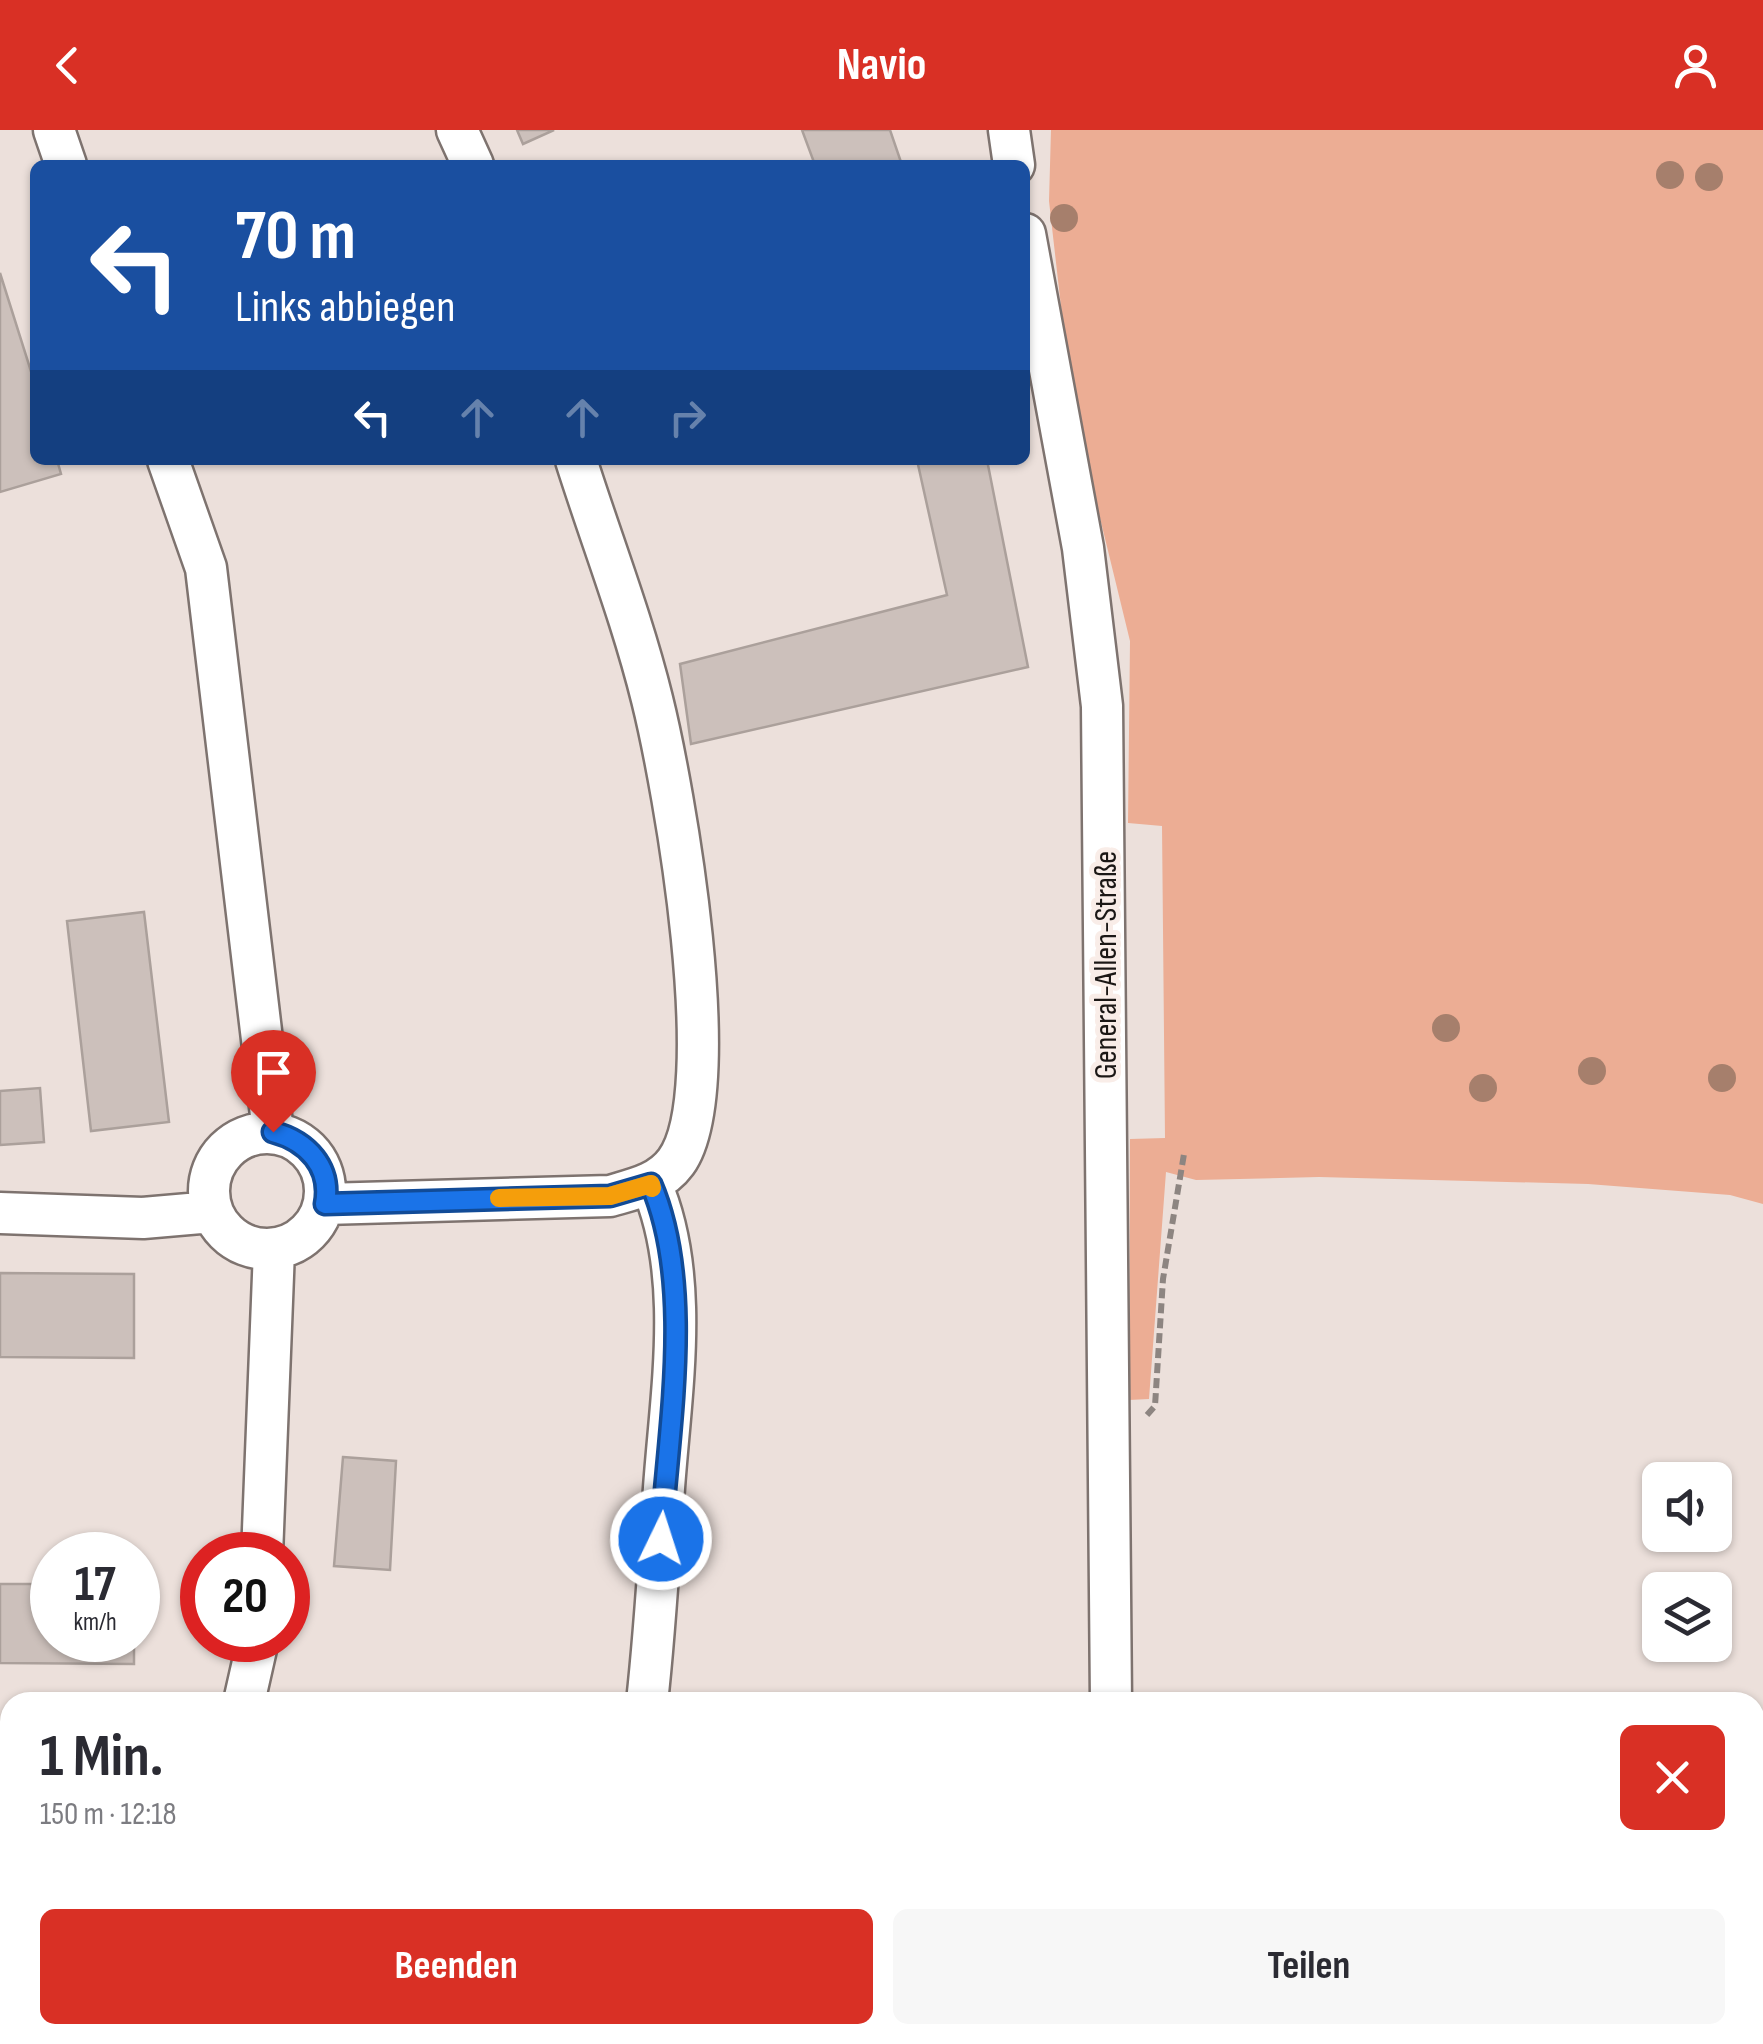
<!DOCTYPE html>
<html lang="de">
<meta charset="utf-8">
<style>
body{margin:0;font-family:"Sofia Sans Condensed",sans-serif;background:#f7f7f7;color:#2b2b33;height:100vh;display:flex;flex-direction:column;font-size:38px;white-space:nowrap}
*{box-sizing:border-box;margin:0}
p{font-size:32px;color:#7c7c81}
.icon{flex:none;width:55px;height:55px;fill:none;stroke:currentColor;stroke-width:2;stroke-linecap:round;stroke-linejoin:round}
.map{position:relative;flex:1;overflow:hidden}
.details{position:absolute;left:0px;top:1562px;width:1765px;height:352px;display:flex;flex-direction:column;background:#fff;border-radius:30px 30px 0 0;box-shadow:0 2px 8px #0004}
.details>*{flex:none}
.banner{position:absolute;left:30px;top:30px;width:1000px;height:305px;border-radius:15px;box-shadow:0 2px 8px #0004;background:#1a4fa0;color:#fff;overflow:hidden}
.buttons{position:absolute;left:1642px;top:1332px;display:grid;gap:20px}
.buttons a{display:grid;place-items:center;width:90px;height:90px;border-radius:15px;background:#fff;box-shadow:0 2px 8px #0004;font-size:50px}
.speed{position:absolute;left:30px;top:1402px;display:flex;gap:20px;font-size:50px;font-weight:700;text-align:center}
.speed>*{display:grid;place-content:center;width:130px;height:130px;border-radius:50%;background:#fff;box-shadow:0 2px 8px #0004;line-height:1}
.speed small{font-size:25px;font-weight:400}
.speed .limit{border:15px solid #d22;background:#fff;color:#111}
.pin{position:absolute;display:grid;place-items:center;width:85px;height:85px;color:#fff;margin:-102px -42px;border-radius:50% 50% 50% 0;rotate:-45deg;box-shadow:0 0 10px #0007}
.pin .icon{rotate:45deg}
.me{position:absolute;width:110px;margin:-55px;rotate:4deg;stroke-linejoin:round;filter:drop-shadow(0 0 8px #0008)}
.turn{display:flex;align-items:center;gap:35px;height:210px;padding:0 40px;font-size:45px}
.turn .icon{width:130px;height:130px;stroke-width:2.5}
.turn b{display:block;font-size:70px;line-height:85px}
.lanes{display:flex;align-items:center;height:95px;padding:0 40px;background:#0003;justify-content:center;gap:50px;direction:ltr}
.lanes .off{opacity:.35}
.round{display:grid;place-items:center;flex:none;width:105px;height:105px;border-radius:15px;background:#f7f7f7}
.overview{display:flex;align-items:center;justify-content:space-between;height:170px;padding:0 40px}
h1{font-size:60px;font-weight:700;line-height:75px}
.cta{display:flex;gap:20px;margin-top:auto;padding:20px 40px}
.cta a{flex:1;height:115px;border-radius:15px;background:#d93025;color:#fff;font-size:40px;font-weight:700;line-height:115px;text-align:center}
.cta a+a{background:#f7f7f7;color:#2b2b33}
header{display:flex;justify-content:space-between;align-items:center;height:130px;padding:0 40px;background:#d93025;color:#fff;font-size:45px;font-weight:700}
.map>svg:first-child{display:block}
.green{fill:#ecad94}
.building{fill:#ccc0bb;stroke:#aba09b;stroke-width:2.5}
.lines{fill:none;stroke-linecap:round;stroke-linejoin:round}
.minor-casing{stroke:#7e736f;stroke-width:45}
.path{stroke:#8d8581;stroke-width:6;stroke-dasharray:10 5;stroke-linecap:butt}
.minor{stroke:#fff;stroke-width:40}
.tree{fill:#a67f6c}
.route-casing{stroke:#114b97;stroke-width:25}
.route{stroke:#1a73e8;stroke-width:18}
.slow{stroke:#f59e0b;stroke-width:18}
.labels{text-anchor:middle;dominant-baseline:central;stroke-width:10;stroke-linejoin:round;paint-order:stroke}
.street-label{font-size:32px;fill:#1b1715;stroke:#f9ede8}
</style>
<header><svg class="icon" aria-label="back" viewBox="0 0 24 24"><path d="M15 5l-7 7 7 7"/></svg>Navio<svg class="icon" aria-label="person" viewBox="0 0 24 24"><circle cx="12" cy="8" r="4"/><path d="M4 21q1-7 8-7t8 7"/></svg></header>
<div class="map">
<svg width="1763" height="1914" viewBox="0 0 1763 1914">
<rect width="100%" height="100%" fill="#ece0db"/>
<path class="green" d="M1051,0h712v1074l-33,-9 -142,-11 -269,-7 -123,3 -30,-8 -17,227 -20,1 1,-261 35,-1 -3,-312 -34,-3 2,-182 -58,-238 -23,-202z"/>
<path class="building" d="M517,0h37l-31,14z
M802,0h88l12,35h-87z
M0,143l35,111v76h22l4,14 -61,18z
M917,330h70l41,207 -337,77 -11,-80 267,-69z
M144,782l25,210 -78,9 -24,-210z
M40,958l4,54 -44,3v-54z
M0,1143l134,1v84l-134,-1z
M343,1327l53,4 -6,109 -56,-4z
M0,1454h52v56h82v24l-134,-1z"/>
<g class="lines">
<defs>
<path id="minor" d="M54,0l12,35
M457,0l16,35
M1009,0l5,35
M1025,104l58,314 19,158 9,996
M168,330l38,108 67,564
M209 1061a58 58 0 1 1 116 0a58 58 0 1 1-116 0Z
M325,1074l285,-8c24,-7 50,-12 66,-34 52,-71 -2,-375 -24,-463 -20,-81 -51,-160 -76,-239
M0,1083l143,5 69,-6
M262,1425l12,-305
M244,1572l14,-62
M647,1572c8,-71 12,-143 17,-214 7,-98 27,-212 -13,-304
M168,1914l2,-9
M543,1914l15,-9
M1095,1914l2,-9"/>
</defs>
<use href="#minor" class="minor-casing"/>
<path class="path" d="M1147,1285l8,-9 8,-127 21,-125"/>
<use href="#minor" class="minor"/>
</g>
<g class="tree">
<circle cx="1670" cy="45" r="14"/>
<circle cx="1709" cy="47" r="14"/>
<circle cx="1064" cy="88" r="14"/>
<circle cx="1446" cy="898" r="14"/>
<circle cx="1592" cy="941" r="14"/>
<circle cx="1722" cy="948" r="14"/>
<circle cx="1483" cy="958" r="14"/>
</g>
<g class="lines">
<defs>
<path id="route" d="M273,1002c34,9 59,35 52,72l285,-8 41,-12c44,102 17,246 10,355"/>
</defs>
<use href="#route" class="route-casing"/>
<use href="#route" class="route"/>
<path class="slow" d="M499,1068l111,-2 41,-12 1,4"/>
</g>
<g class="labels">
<g class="street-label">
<text transform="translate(1106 835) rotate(-90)">General-Allen-Straße</text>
</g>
</g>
</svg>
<div class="buttons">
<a><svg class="icon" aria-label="sound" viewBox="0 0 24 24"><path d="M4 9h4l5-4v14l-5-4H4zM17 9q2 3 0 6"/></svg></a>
<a><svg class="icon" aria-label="layers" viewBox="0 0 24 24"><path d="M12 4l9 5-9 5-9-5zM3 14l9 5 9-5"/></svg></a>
</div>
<div class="speed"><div>17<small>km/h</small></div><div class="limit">20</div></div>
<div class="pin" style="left:273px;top:1002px;background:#d93025"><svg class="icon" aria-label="arrive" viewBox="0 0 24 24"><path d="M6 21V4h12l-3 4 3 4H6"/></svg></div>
<svg class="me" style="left:661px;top:1409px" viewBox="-20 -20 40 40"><circle r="17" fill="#1a73e8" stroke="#fff" stroke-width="3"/><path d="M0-11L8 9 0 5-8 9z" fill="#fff"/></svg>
<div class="banner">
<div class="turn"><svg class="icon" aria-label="left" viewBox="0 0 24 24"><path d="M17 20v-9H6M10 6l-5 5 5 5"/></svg><div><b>70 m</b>Links abbiegen</div></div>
<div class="lanes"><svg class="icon" aria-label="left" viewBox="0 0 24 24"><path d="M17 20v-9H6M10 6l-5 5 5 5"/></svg><svg class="icon off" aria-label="ahead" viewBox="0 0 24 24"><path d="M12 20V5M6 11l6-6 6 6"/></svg><svg class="icon off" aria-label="ahead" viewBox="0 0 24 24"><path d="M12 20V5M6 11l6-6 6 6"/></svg><svg class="icon off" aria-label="right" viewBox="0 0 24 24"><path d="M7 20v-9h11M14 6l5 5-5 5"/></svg></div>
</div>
<section class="details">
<div class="overview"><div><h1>1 Min.</h1><p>150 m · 12:18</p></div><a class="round" style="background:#d93025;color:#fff"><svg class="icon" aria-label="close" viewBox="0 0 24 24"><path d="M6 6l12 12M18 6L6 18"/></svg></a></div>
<div class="cta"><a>Beenden</a><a>Teilen</a></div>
</section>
</div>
